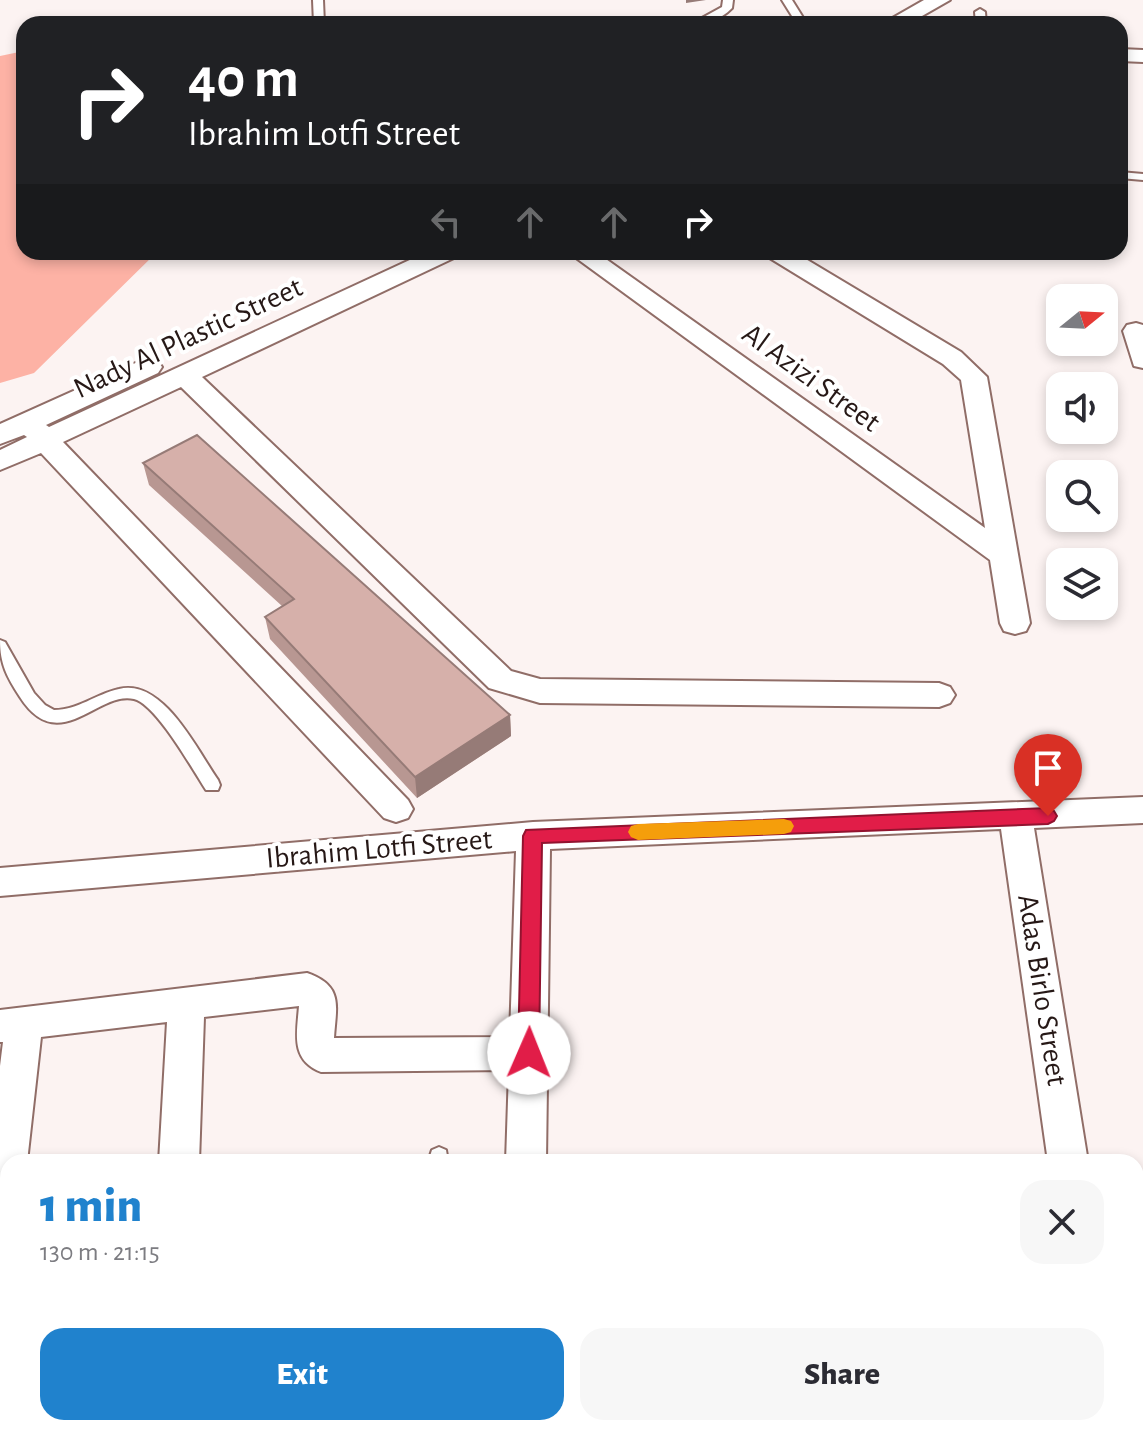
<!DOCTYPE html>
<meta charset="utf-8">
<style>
body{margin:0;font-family:"Alegreya Sans",sans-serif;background:#f7f7f7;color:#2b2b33;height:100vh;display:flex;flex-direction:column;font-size:30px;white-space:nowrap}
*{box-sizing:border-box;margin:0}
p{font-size:26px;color:#7c7c81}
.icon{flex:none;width:44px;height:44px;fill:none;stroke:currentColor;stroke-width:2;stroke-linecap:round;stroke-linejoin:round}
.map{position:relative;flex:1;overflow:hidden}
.sheet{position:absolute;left:0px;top:1154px;width:1144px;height:282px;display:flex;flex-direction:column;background:#fff;border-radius:24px 24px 0 0;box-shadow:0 4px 12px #0003}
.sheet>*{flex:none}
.banner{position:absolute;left:16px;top:16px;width:1112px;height:244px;border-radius:24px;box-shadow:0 4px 12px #0003;background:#202124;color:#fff;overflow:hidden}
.needle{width:52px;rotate:72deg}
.controls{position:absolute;left:1046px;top:284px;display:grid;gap:16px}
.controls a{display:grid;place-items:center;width:72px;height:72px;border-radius:16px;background:#fff;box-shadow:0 4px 12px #0003;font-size:40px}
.pin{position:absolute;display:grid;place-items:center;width:68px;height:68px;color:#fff;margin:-82px -34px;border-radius:50% 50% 50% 0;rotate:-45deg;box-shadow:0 0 8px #0007}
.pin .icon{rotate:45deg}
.me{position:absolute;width:88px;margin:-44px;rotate:1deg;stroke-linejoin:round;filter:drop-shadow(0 0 6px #0008)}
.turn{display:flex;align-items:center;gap:28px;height:168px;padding:0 40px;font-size:36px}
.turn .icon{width:104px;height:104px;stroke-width:2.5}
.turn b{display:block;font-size:56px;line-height:68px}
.lanes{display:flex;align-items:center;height:76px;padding:0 40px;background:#0003;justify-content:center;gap:40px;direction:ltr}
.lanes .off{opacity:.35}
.round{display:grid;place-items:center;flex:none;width:84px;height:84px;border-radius:24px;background:#f7f7f7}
.summary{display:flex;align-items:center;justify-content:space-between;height:136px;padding:0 40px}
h1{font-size:48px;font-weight:800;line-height:60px;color:#2082cd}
.button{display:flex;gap:16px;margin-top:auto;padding:16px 40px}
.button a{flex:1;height:92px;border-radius:24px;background:#2082cd;color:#fff;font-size:32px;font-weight:800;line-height:92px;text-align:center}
.button a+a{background:#f7f7f7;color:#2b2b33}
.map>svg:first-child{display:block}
.green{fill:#fdb2a5}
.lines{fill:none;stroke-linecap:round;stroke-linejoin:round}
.service-casing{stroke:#906d67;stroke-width:4}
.minor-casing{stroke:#906d67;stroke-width:4}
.service{fill:#fff;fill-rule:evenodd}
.minor{fill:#fff;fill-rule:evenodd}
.wall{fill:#b89792}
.shaded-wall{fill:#967b77}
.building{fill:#d6b0aa;stroke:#967b77;stroke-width:2}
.route{fill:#e11d48;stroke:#92132f;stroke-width:2}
.slow{fill:#f59e0b}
.labels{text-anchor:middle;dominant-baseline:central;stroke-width:8;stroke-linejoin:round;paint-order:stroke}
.street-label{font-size:30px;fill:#261816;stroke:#fff}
</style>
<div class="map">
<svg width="1143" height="1435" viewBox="0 0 1143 1435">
<rect width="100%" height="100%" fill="#fcf3f2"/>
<path class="green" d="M24,51v201h133l-123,121 -34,10v-327z"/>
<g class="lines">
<defs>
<path id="service" d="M313,0h10l1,24h-10z
M723,0h10l-1,8c-12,12 -24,16 -41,16l31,-17z
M782,0h10l15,24h-10z
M980,9l5,3 1,12h-10l-1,-12z
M1120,172l23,2v6l-23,-2z
M0,640l5,2 29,51 11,12 9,5c24,0 42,-16 65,-21 44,-11 78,61 99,91l2,5 -2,5h-12c-13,-20 -50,-86 -72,-91 -36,-9 -75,59 -114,-2 -13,-20 -20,-33 -20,-57z
M439,1147l7,3 2,12h-20l4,-12z"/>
<path id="minor" d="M924,0h26l-42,24h-26z
M1120,49l23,1v12l-23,-1z
M427,252h32l-3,5 -254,120 309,294 29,8 399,4 11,4 5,8 -5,8 -11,4 -399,-4 -51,-15 -308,-301 -118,55 345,358 5,9 -5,9 -12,4 -12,-4 -343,-365 -41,17v-20l27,-13 -3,-2 -24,9v-20l140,-63h18l4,6 -4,6 -112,52 3,2z
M568,252h28l389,276 -24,-148 -18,-16 -175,-107 -3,-5h29l167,100 26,25 43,246 -4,8 -11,3 -11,-3 -4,-8 -10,-63z
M1136,323l7,2v43l-9,-2 -11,-35 4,-6z
M1143,797v26l-109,5 54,334h-40l-47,-333 -451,20 -4,313h-40l3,-92 -188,2c-31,-12 -24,-39 -22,-66l-95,11 -5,145h-40l8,-140 -126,15 -14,125h-19v75l-8,3v-174l3,-24h-3v-32l307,-37c37,13 29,33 27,65l176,-1 6,-186 -516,45v-28l533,-46z
M553,1428h44l2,7h-44z
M1087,1428h44l1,7h-44z"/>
</defs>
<use href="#service" class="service-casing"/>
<use href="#minor" class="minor-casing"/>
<use href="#service" class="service"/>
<use href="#minor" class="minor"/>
</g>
<path class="wall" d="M143,463l367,252 1,21 -94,62 -147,-159 -5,-22 17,-11 -133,-121z"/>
<path class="shaded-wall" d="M686,0h20l-20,3z
M510,715l1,21 -94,62 -2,-21z"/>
<path class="building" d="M197,435l313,280 -95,62 -150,-160 29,-18 -151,-136z"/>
<path class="route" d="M1048,808l6,3 3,5 -3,5 -6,3 -506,19 -3,210 -3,6 -7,3 -8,-3 -3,-6 5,-217 3,-6z"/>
<path class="slow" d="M784,819l7,2 3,5 -3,6 -7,2 -146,6 -7,-3 -3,-5 3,-6 7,-2z"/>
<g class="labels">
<g class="street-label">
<text transform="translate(188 338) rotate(-25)">Nady Al Plastic Street</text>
<text transform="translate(811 378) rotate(36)">Al Azizi Street</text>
<text transform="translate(379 849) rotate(-5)">Ibrahim Lotfi Street</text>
<text transform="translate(1042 990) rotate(81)">Adas Birlo Street</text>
</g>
</g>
</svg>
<div class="controls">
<a><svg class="needle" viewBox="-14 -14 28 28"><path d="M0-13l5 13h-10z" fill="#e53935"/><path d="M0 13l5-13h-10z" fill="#7c7c81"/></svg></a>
<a><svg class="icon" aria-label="sound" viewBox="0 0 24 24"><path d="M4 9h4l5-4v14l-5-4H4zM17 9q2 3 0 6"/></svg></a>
<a><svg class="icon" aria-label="search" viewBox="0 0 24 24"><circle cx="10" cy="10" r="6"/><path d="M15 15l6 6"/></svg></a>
<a><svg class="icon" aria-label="layers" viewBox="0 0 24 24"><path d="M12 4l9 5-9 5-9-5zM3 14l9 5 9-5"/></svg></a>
</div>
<div class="pin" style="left:1048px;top:816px;background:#d93025"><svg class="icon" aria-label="arrive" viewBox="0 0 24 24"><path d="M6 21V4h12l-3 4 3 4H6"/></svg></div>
<svg class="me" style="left:529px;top:1053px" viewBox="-20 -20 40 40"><circle r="19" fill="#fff"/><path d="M0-13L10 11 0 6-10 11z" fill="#e11d48"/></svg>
<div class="banner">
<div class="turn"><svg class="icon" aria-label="right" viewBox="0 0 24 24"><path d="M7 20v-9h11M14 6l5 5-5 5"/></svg><div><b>40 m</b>Ibrahim Lotfi Street</div></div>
<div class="lanes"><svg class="icon off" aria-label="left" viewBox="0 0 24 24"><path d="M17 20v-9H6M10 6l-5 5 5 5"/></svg><svg class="icon off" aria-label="ahead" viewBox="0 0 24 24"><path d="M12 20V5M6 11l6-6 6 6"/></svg><svg class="icon off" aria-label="ahead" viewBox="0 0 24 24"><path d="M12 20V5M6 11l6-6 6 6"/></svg><svg class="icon" aria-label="right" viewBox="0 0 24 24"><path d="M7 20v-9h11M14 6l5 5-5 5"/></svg></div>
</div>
<section class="sheet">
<div class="summary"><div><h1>1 min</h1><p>130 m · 21:15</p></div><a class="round"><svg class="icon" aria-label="close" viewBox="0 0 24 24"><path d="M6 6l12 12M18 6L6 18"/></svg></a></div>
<div class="button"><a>Exit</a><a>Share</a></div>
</section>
</div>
